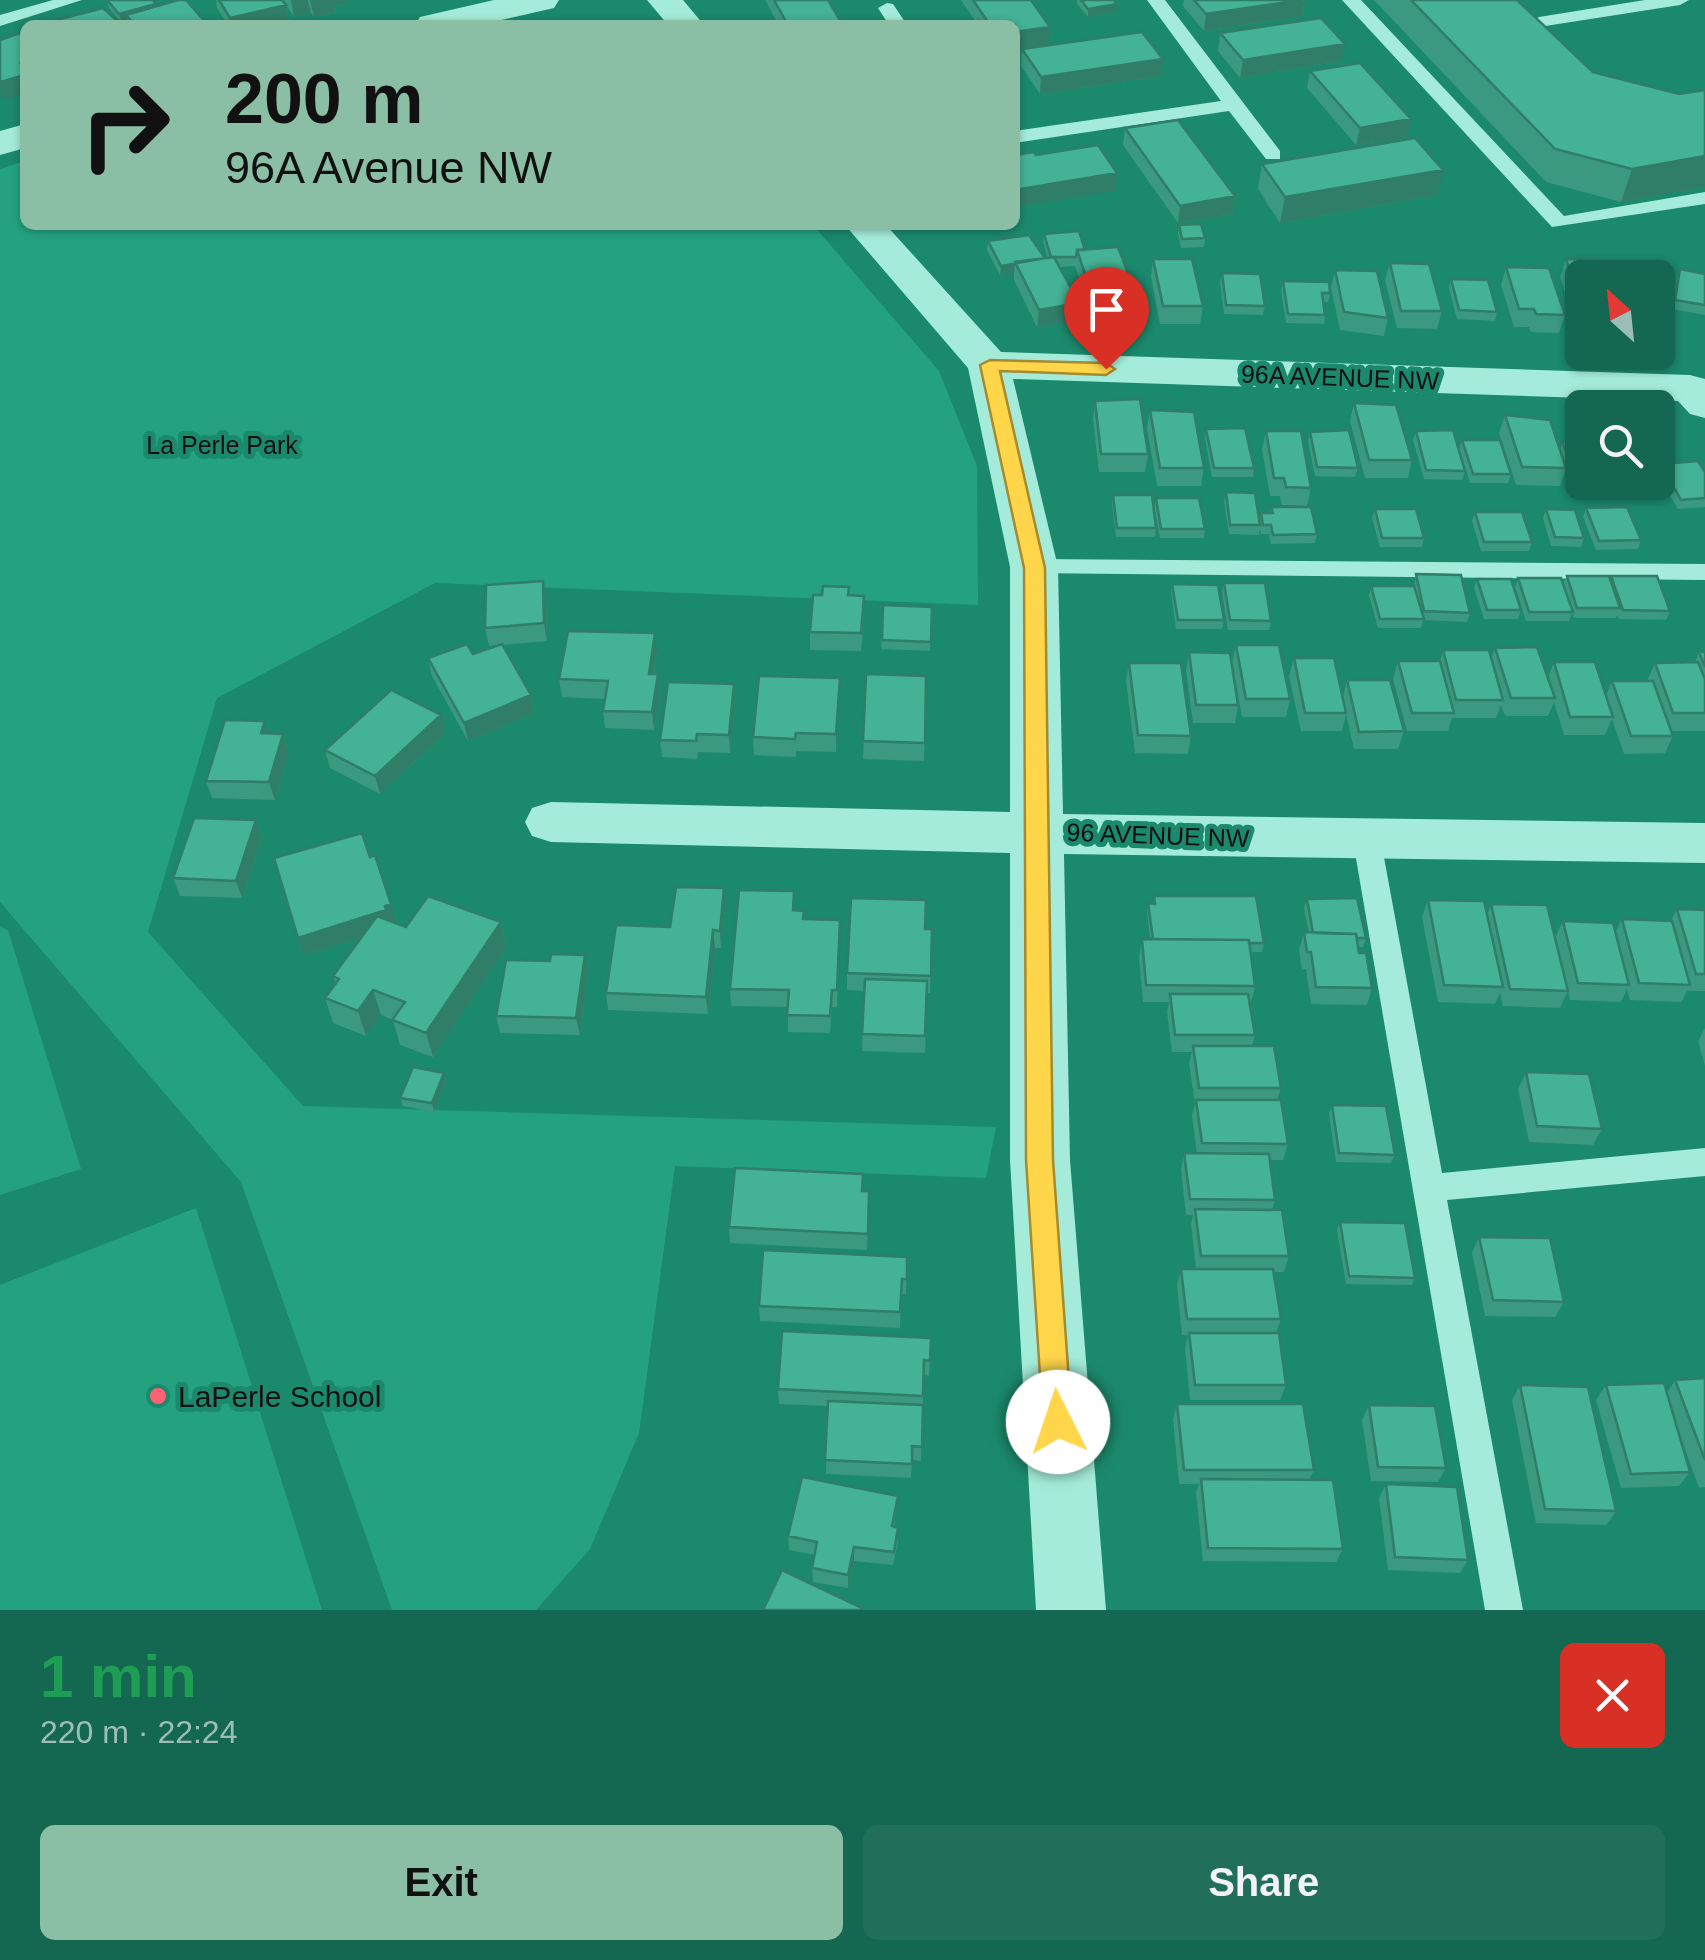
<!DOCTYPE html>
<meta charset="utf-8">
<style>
body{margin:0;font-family:Arial,sans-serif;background:#216f5b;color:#f1f3f6;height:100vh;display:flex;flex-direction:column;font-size:38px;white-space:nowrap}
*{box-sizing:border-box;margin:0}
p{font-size:32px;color:#9dbeb7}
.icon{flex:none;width:55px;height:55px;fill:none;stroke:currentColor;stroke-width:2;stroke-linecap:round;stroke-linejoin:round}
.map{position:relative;height:1610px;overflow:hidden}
.details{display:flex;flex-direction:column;background:#146751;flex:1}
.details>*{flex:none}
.top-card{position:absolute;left:20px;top:20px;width:1000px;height:210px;border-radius:15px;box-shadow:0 2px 8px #0004;background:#8abfa5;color:#111;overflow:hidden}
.needle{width:65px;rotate:333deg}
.buttons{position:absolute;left:1565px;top:260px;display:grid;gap:20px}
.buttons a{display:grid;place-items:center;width:110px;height:110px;border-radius:15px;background:#146751;box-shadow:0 2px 8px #0004;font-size:50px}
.pin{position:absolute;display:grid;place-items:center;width:85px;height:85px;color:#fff;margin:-102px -42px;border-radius:50% 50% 50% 0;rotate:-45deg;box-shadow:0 0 10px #0007}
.pin .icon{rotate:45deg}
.me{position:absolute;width:110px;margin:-55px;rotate:356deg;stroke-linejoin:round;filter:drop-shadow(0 0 8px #0008)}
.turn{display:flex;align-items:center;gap:35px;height:210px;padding:0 40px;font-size:45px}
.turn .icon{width:130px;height:130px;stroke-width:2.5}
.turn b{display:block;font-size:70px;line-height:85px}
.round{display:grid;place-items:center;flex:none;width:105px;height:105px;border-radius:15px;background:#216f5b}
.head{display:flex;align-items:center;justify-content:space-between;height:170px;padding:0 40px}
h1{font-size:60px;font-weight:700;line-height:75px;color:#1e9e55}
.cta{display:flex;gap:20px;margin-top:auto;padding:20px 40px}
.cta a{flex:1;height:115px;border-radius:15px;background:#8abfa5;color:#111;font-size:40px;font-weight:700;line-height:115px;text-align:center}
.cta a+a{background:#216f5b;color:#f1f3f6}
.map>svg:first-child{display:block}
.green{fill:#24a27f}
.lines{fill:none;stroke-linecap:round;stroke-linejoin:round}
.service{fill:#a4ecd9;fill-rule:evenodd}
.minor{fill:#a4ecd9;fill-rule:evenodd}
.tertiary{fill:#a4ecd9;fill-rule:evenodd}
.wall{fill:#3a997f}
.shaded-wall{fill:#307d68}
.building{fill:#44b294;stroke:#307d68;stroke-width:2.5}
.route{fill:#ffd54a;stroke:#a68a30;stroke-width:2.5}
.poi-dot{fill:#fe6172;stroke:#1b896c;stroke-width:4}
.labels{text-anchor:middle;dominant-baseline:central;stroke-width:10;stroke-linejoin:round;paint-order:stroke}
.street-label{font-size:25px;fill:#111;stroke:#1b896c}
.park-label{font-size:25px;fill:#111;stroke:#1b896c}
.near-poi-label{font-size:30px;fill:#111;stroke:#1b896c;text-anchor:start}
</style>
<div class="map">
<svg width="1705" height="1610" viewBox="0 0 1705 1610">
<rect width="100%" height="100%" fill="#1b896c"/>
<path class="green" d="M25,161v64h788l126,146 38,95 1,139 -543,-22 -218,115 -69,234 155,174 693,21 -10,51 -311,-12 -36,267 -49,116 -54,61h-144l-151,-428 -241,-280v-733z
M0,927l8,3 73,239 -81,26z
M196,1208l126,402h-322v-325z"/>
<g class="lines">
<path class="service" d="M53,0h29l-82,26v-11z
M1147,0h18l115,151v8h-14l-37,-48 -214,32v-12l206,-30z
M1342,0h19l203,216 141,-24v12l-153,23z
M1645,0h44l-9,5 -141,22 -9,-5 9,-5z
M887,3l6,1 14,21h-18l-11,-17z
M1034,559l671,5v16l-680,-7 -3,-6z
M1367,830l10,3 4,8 61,332 263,-25v28l-258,24 76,410h-38l-132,-769 4,-8z"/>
<path class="minor" d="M647,0h36l21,25h-36z
M845,225h41l115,127 689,23 15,4v39l-15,-4 -12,-13 -665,-22 45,188 5,247 642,9v40l-641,-9 6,306 36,450h-70l-26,-450v-307l-459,-11 -19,-6 -7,-14 7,-14 19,-6 459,10v-245l-42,-199z"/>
<path class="tertiary" d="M494,0h65l-5,8 -74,17h-65l5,-8z
M25,124v24l-25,7v-24z"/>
</g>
<path class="wall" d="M107,0l49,4 1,2 49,17v2h-77l-1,-4 -6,2 -13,-15z
M216,0h66l4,5 3,17 -12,3h-49l-11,-17z
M283,0h65v3l-13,3 1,6 -22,5 -3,-4 -17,4z
M765,0h63l15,25h-64z
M961,0h70l17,44 -33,-19h-37z
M1077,0h37l2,12 -28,5 -11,-13z
M1184,0h121l-3,16 -98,15 -21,-25z
M1374,0h143l76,72 86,22 26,-4v97l-84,15 -75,-20z
M1220,33l121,28 -101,17 -22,-27z
M1022,49l139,27 -121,18 -19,-28z
M1310,71l97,66 -51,8 -49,-57z
M1125,128l110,68 -3,18 -54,9 -55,-78z
M1262,164l175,31 -157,28 -22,-34z
M1179,225l26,13 -1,9 -23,1 -3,-14z
M1044,234l41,16 51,44 -2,18 -44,1 -15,-47 -15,1 17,54 -40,6 -23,-47v-7l-14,2 -13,-25 1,-9 57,17h3l-5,-16z
M1153,259l50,47 -3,18h-40l-9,-47z
M1566,259l16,19v47h-6l-16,-48z
M1390,263l52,48 -5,18 -40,-1 -12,-48z
M1632,265l37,6 -5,31 -3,9 -3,-1v-32h-30z
M1506,267l59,48 -6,18 -28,-1 -2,-5h-15l-13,-42z
M1680,269l25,5v41l-33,-6 5,-31z
M1335,270l53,48 -4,18 -44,-6 -9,-42z
M1222,273l43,33 -2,9 -39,-1 -4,-32z
M1451,279l46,33 -2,9 -38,-2 -8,-31z
M1283,281l47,12 -2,9h-5l2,13 -1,9 -38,-1 -5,-33z
M1095,401l53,53 -3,18h-46l-6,-53z
M1354,403l58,57 -4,18h-43l-15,-57z
M1150,410l54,58 -3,18h-44l-10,-58z
M1505,415l55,35 2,-8h20v39h-11l-5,-13 -6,18 -44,-1 -17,-52z
M1206,429l48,39 -1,9h-41l-7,-39z
M1266,431l45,57 -4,18 -25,-1 -2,-9h-10l-8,-47z
M1416,431l49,40 -3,9 -38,-1 -11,-39z
M1310,432l48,36 -3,9 -40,-1 -7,-35z
M1462,440l49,34 -3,9h-38l-11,-34z
M1661,464l44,8v35l-27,2 -12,-20 -2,4 -37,1 -5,-12h36z
M1226,492l33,27 2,-6h9l1,-6 46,27 -2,9 -44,1 -2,-10h-8l-1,-6 -1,7 -30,-1 -5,-32z
M1113,495l43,33 -1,9h-39l-4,-33z
M1156,498l49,31 -1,9h-44l-6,-31z
M1586,508l55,32 -3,9 -42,1 -13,-33z
M1375,509l49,29 -2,9h-42l-8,-29z
M1546,509l38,29 -3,9 -30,-1 -8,-28z
M1475,512l57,30 -3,9h-48l-9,-30z
M1416,574l54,39 -3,9 -44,-2 -2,8h-43l-9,-33 2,-9h43z
M1567,576l43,3 1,-3 59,35 -4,9 -47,-1 -2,-4 -1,3h-42l-2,-5 -3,8h-43l-11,-34 3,-9 45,6z
M1477,579l44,31 -3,9h-34l-10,-31z
M543,581l3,18 1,42 -45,4 29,50 3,18 -66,28 -36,-65 -4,-18 45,-4 28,-9 -12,1 -4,-18z
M1224,583l47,38 -2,9h-41l-6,-38z
M1172,584l52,36 -2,9h-46l-5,-36z
M883,605l49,2 -2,44 -49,-2z
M864,614l-3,37 -51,-1v-18z
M1236,645l54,54 -4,18h-44l-10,-54z
M1495,648l53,29 6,-15 52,34 6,-15h35l8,-18 40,-1 4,-10h6v79h-33l1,5 -8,17 -41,1 -12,-35 -7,16h-41l-10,-33 -6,14h-43l-4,-11 -5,13h-44l-4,13h-41l-14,-52 5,-18h42l3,-11 48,9z
M657,651l-3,23h4l2,18 -6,38 -49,-2 -2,-17 2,-12 -43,-2 -3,-18z
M1189,652l49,53 -3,18h-42l-7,-53z
M1294,658l49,39 4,-17 57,51 -6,18h-44l-8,-35 -4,17h-41l-12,-55z
M1129,663l62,73 -3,18 -53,-1 -9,-72z
M866,674l60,2 -2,85 -61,-2z
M840,696l-4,56 -40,-1v6l-42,-2 -1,-18z
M735,702l-5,51 -32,-1 -1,7 -35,-2 -2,-17z
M269,733l14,1 6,18 -14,48 -63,-2 -6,-17z
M445,733l-65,61 -50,-26 -5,-18z
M256,820l6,18 -20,60 -62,-2 -7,-18z
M370,857l21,47 5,18h-3l13,5 95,-5 5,25 -73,110 -33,-12 -7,-25 -12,-5 -15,21 -33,-13 -8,-25 11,-14 -3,-8 29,-39 -58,18 -6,-17z
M1154,896l110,47 -2,9h-12l5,34 -4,17h-1l5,32 -3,11 29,42 -4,12 11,44 -5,16h-13l5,40 -3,10 17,46 -5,16h-11l8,47 -5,14 10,52 -6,15h-90l-5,-52 3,-13h-6l-5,-50 4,-16h15l-5,-44 2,-10h-7l-5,-45 3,-17 13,1 -5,-38 3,-12 -6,-41 3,-11h-20l-5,-40 2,-10h-26l-4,-45 3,-18h8l-3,-27 1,-9 5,1z
M1307,899l59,39 -3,9h-5l14,41 -5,17 -56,-1 -5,-35 -4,1 -3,-20 5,-18 5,1 -5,-25z
M1428,900l59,15 4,-11 64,34 8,-17 52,12 7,-14 49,2 6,-12 28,1v81h-18l-6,11 -51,-2 -3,-11 -6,13 -51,-2 -2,-9 -8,17 -57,-2 -3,-13 -5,11 -57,-2 -16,-85z
M725,906l-4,42h-6l-7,66 -100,-4 -2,-17 64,-66z
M795,910l9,9 36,1 -3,87h-5l-2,26 -42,-1v-25l-57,-1 -1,-17z
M925,929h7l-2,64h-3l-2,60 -63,-2 2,-60 -17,-1v-17z
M588,973l-8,62 -80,-2 -4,-17z
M1705,1028v38l-7,-25z
M1526,1072l76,57 -9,16 -64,-3 -11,-53z
M444,1073l2,8 -12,31 -31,-6 -3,-8z
M1332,1105l63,50 -4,8 -55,-1 -7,-49z
M863,1191h6l-2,59 -137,-7 -1,-16z
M1340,1222l75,56 -3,7 -66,-1 -9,-54z
M1479,1237l85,65 -9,15 -70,-1 -13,-63z
M907,1257l-1,37h-5l-1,34 -140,-7 -1,-15z
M931,1338l-2,38 -5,-1 -3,86 -9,-1 -1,18 -85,-4 2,-68 -49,-2 -1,-15z
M1705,1378v109l-6,1 -21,-58 12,42 -11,14 -58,2 -25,-88 10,-15 61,8 8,-13z
M1520,1385l96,126 -10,14 -70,-2 -24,-123z
M1177,1404l137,66 -5,10 34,69 -7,13 -133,-1 -7,-68 3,-9h-20l-6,-65z
M1369,1405l77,63 -8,14 -67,-1 -9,-61z
M1386,1484l82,76 -8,13 -72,-3 -9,-72z
M898,1496l-4,31 4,15 -5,23 -39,-4 -6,27 -35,-6 -1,-14 3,-13 -26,-5 -1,-14z"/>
<path class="shaded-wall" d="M291,0h17l3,13 -17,4z
M310,0h38v3l-13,3 1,6 -22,5z
M1305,0l-3,16 -98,15 2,-17z
M156,4l2,9 -32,2 2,6 -6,2 -3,-9z
M1117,4l-1,8 -28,5v-8z
M286,5l3,17 -12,3h-46l-1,-7z
M1050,27l-2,17 -33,5v-17z
M1345,44l-4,17 -101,17 3,-18z
M1163,59l-2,17 -121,18 1,-17z
M25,75v19l-21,6 -4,-11v-7z
M1411,119l-4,18 -51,8 4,-17z
M1705,156v31l-84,15 11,-33z
M1443,170l-6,25 -157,28 5,-26z
M1117,173l-2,18 -100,16v-17z
M1235,196l-3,18 -54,9 2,-17z
M1015,264l-1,9 -14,2 1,-9z
M1079,303l-2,18 -40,6 2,-17z
M543,581l3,18 1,42 -3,-18z
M655,633l2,18 -6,41 -2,-18z
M658,674l2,18 -6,38 -2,-18z
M840,678v18l-4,56v-18z
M734,684l1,18 -5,51 -1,-18z
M531,695l3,18 -66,28 -4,-18z
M441,715l4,18 -65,61 -5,-18z
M265,721l5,17 -9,-5z
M283,734l6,18 -14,48 -6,-18z
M256,820l6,18 -20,60 -6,-17z
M724,888l1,18 -4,42 -1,-17z
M391,904l5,18 -6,1 1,5 -87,27 -6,-17z
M501,922l5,25 -73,110 -7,-24z
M713,930l2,18 -7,66 -2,-17z
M585,955l3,18 -8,62 -4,-17z
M373,990l8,25 -15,21 -8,-25z
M444,1073l2,8 -12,31 -2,-9z
M854,1547v14l-6,27v-13z"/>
<path class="building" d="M107,0h46l3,4 -37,10z
M178,0h8l20,23 -8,2h-63l-9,-10z
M219,0h63l4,5 -56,13z
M774,0h54l15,25h-55z
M973,0h58l19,27 -35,5v-7h-25z
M1081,0h33l3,4 -29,5z
M1194,0h108l-96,14z
M1411,0h106l76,72 86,22 26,-4v66l-73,13 -77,-20z
M103,8l19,17h-70l-3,-3z
M1321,18l24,26 -102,16 -23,-27z
M23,32l2,2v28l-4,1 4,5v7l-25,7v-42z
M1142,32l21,27 -122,18 -19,-28z
M1360,63l51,56 -51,9 -50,-57z
M1178,120l57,76 -55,10 -55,-78z
M1415,138l28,32 -158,27 -23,-33z
M1098,145l19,28 -102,17v-35l19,-3 2,3z
M1201,224l4,14 -23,1 -3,-14z
M1079,231l6,19h-8l-1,7h-25l-7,-23z
M1029,235l16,23 -44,8 -13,-25z
M1118,247l18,47 -44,1 -15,-45z
M1054,257l25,46 -40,7 -24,-48z
M1153,259h39l11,47h-40z
M1566,259l39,1 6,18h-29v29z
M1390,263l39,1 13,47h-41z
M1632,265l37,6 -5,31 -6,-2v-22h-29z
M1506,267l43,1 16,47 -29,-1 -2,-5h-15z
M1680,269l25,5v31l-30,-5z
M1335,270l42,1 11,47 -44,-6z
M1222,273l38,1 5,32 -39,-1z
M1451,279l37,1 9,32 -38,-2z
M1283,281l46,1 1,11h-8l3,22 -37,-1z
M1140,399l8,55h-47l-6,-53z
M1354,403l42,2 16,55h-43z
M1150,410l44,2 10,56h-44z
M1505,415l45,5 16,48 -44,-1z
M1245,428l9,40h-40l-8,-39z
M1349,430l9,38 -41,-1 -7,-35z
M1453,430l12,41 -39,-1 -10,-39z
M1266,431h35l10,57 -25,-1 -2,-9h-10z
M1462,440h38l11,34h-38z
M1562,442h20v30h-7z
M1658,461l10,23h-38v-2h28z
M1698,461l7,11v26l-24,2 -20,-36z
M1226,492l29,1 5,32h-30z
M1113,495h39l4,33h-39z
M1156,498h43l6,31h-44z
M1271,507h40l6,27 -44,1 -2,-10h-8l-2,-12h12z
M1627,507l14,33 -42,1 -13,-33z
M1375,509h41l8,29h-42z
M1546,509l29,1 9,28 -29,-1z
M1475,512h47l10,30h-48z
M1416,574l45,1 9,38 -46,-2z
M1567,576h42l11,32h-43z
M1611,576h46l13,35 -47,-1z
M1518,578h43l12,34h-44z
M1477,579h34l10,31h-34z
M543,581l1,42 -59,5 1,-43z
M1224,583h41l6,38 -41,-1z
M1172,584l46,1 6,35h-46z
M823,586l26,1 -1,8 16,1 -3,37 -51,-1 3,-37h9z
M1371,586h43l10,33h-44z
M883,605l49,2 -1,35 -49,-2z
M568,631l87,2 -6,41h9l-6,38 -49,-1 5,-30 -49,-2z
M467,644l6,10 29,-10 29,51 -67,28 -36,-65z
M1236,645h43l11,54h-44z
M1537,647l18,51h-44l-16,-50z
M1443,650h46l14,50h-47z
M1189,652l41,1 8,52h-42z
M1699,652h6v15z
M1294,658h40l12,55h-41z
M1398,661h42l14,52h-42z
M1554,662h41l18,55h-43z
M1698,662l7,17v34h-32l-18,-50z
M1129,663h52l10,73 -53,-1z
M866,674l60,2 -1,67 -62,-2z
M759,676l81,2 -4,56 -40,-1 -1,6 -42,-2z
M1347,680h43l14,51 -45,1z
M1612,681h41l20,55h-42z
M668,682l66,2 -5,51 -32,-1 -1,7 -36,-1z
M391,690l50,25 -66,61 -50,-26z
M225,720l40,1 -4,12 22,1 -14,48 -63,-1z
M194,818l62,2 -20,61 -63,-3z
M362,833l8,24 5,-2 16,49 -6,2 1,4 -88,28 -24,-80z
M676,887l48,1 -4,43 -7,-1 -7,67 -100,-4 10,-68 54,2z
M739,890l55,1 -1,19 11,1 -1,8 37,1 -3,70h-5l-2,26 -43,-1 2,-25 -59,-1z
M428,896l73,26 -75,111 -34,-13 13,-18 -32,-12 -15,21 -33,-13 14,-19 -6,-3 44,-60 29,11z
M1154,896h102l8,47h-15v-3l-96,-1 -5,-36 7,1z
M851,898l75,2 -1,29h7l-1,47 -84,-3z
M1357,898l9,40h-9l-1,-4 -43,-1 -6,-34z
M1428,900l56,1 19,86 -59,-2z
M1491,904l56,1 21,86 -58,-2z
M1677,909l28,1v64h-9z
M1622,919l50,2 18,64 -51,-2z
M1563,921l50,2 16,62 -51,-2z
M1304,932l52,2 3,19h7l6,35 -56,-1 -5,-35h-4z
M1142,939l107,1 6,46 -109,-1z
M551,954l34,1 -9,63 -80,-2 10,-56 44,1z
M865,979l62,2 -2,55 -63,-2z
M1170,994h78l7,41h-80z
M1193,1046h81l7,42h-82z
M413,1067l31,6 -12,30 -32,-5z
M1526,1072l63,2 13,55 -65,-3z
M1196,1100h85l7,44 -86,-1z
M1332,1105l54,1 9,49 -56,-2z
M1184,1153l85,1 6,46 -85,-1z
M735,1168l128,6 -1,17h7l-1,43 -139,-7z
M1195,1209l87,1 7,46h-88z
M1340,1222l65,1 10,55 -66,-2z
M1479,1237l71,1 14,64 -71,-2z
M763,1250l144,7v22h-5l-2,33 -141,-6z
M1181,1269h92l8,50h-94z
M782,1331l149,7 -1,23 -6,-1 -1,36 -145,-7z
M1189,1333h90l7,52h-91z
M1705,1378v82l-30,-80z
M1664,1383l26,89 -59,2 -25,-89z
M1520,1385l68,2 28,124 -71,-2z
M828,1401l95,4 -1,42 -10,-1v18l-87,-4z
M1177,1404h126l11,66h-130z
M1369,1405l66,1 11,62 -68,-1z
M802,1477l96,19 -6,30 6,2 -4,24 -40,-5 -6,28 -36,-7 5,-26 -29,-6z
M1201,1479l132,1 10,69 -135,-1z
M1386,1484l71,3 11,73 -73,-3z
M782,1570l84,40h-103z"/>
<path class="route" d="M990,360l116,3 9,6 -9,6 -106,-4 45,197 8,592 19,262 -4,10 -10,4 -10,-4 -5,-10 -17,-262 -2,-592 -44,-203z"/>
<circle class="poi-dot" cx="158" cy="1396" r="10"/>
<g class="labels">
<g class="street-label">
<text transform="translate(1340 377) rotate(2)">96A AVENUE NW</text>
<text transform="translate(1158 835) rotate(2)">96 AVENUE NW</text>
</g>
<g class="park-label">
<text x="222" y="445">La Perle Park</text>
</g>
<g class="near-poi-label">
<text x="178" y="1396">LaPerle School</text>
</g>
</g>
</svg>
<div class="buttons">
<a><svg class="needle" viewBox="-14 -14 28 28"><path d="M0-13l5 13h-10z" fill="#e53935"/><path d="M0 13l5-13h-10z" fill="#9dbeb7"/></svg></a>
<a><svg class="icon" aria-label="search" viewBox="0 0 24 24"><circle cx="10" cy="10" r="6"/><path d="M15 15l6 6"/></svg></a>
</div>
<div class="pin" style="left:1106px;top:369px;background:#d93025"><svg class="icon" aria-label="arrive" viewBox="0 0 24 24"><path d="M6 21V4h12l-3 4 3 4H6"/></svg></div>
<svg class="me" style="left:1058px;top:1422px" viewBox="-20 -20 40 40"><circle r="19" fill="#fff"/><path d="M0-13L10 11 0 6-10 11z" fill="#ffd54a"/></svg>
<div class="top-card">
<div class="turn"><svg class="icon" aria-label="right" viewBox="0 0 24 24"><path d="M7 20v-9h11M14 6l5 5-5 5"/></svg><div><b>200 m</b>96A Avenue NW</div></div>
</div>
</div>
<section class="details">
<div class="head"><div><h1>1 min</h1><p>220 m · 22:24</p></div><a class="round" style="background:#d93025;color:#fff"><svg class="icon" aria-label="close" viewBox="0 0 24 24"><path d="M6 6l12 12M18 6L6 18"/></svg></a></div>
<div class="cta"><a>Exit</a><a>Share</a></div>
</section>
